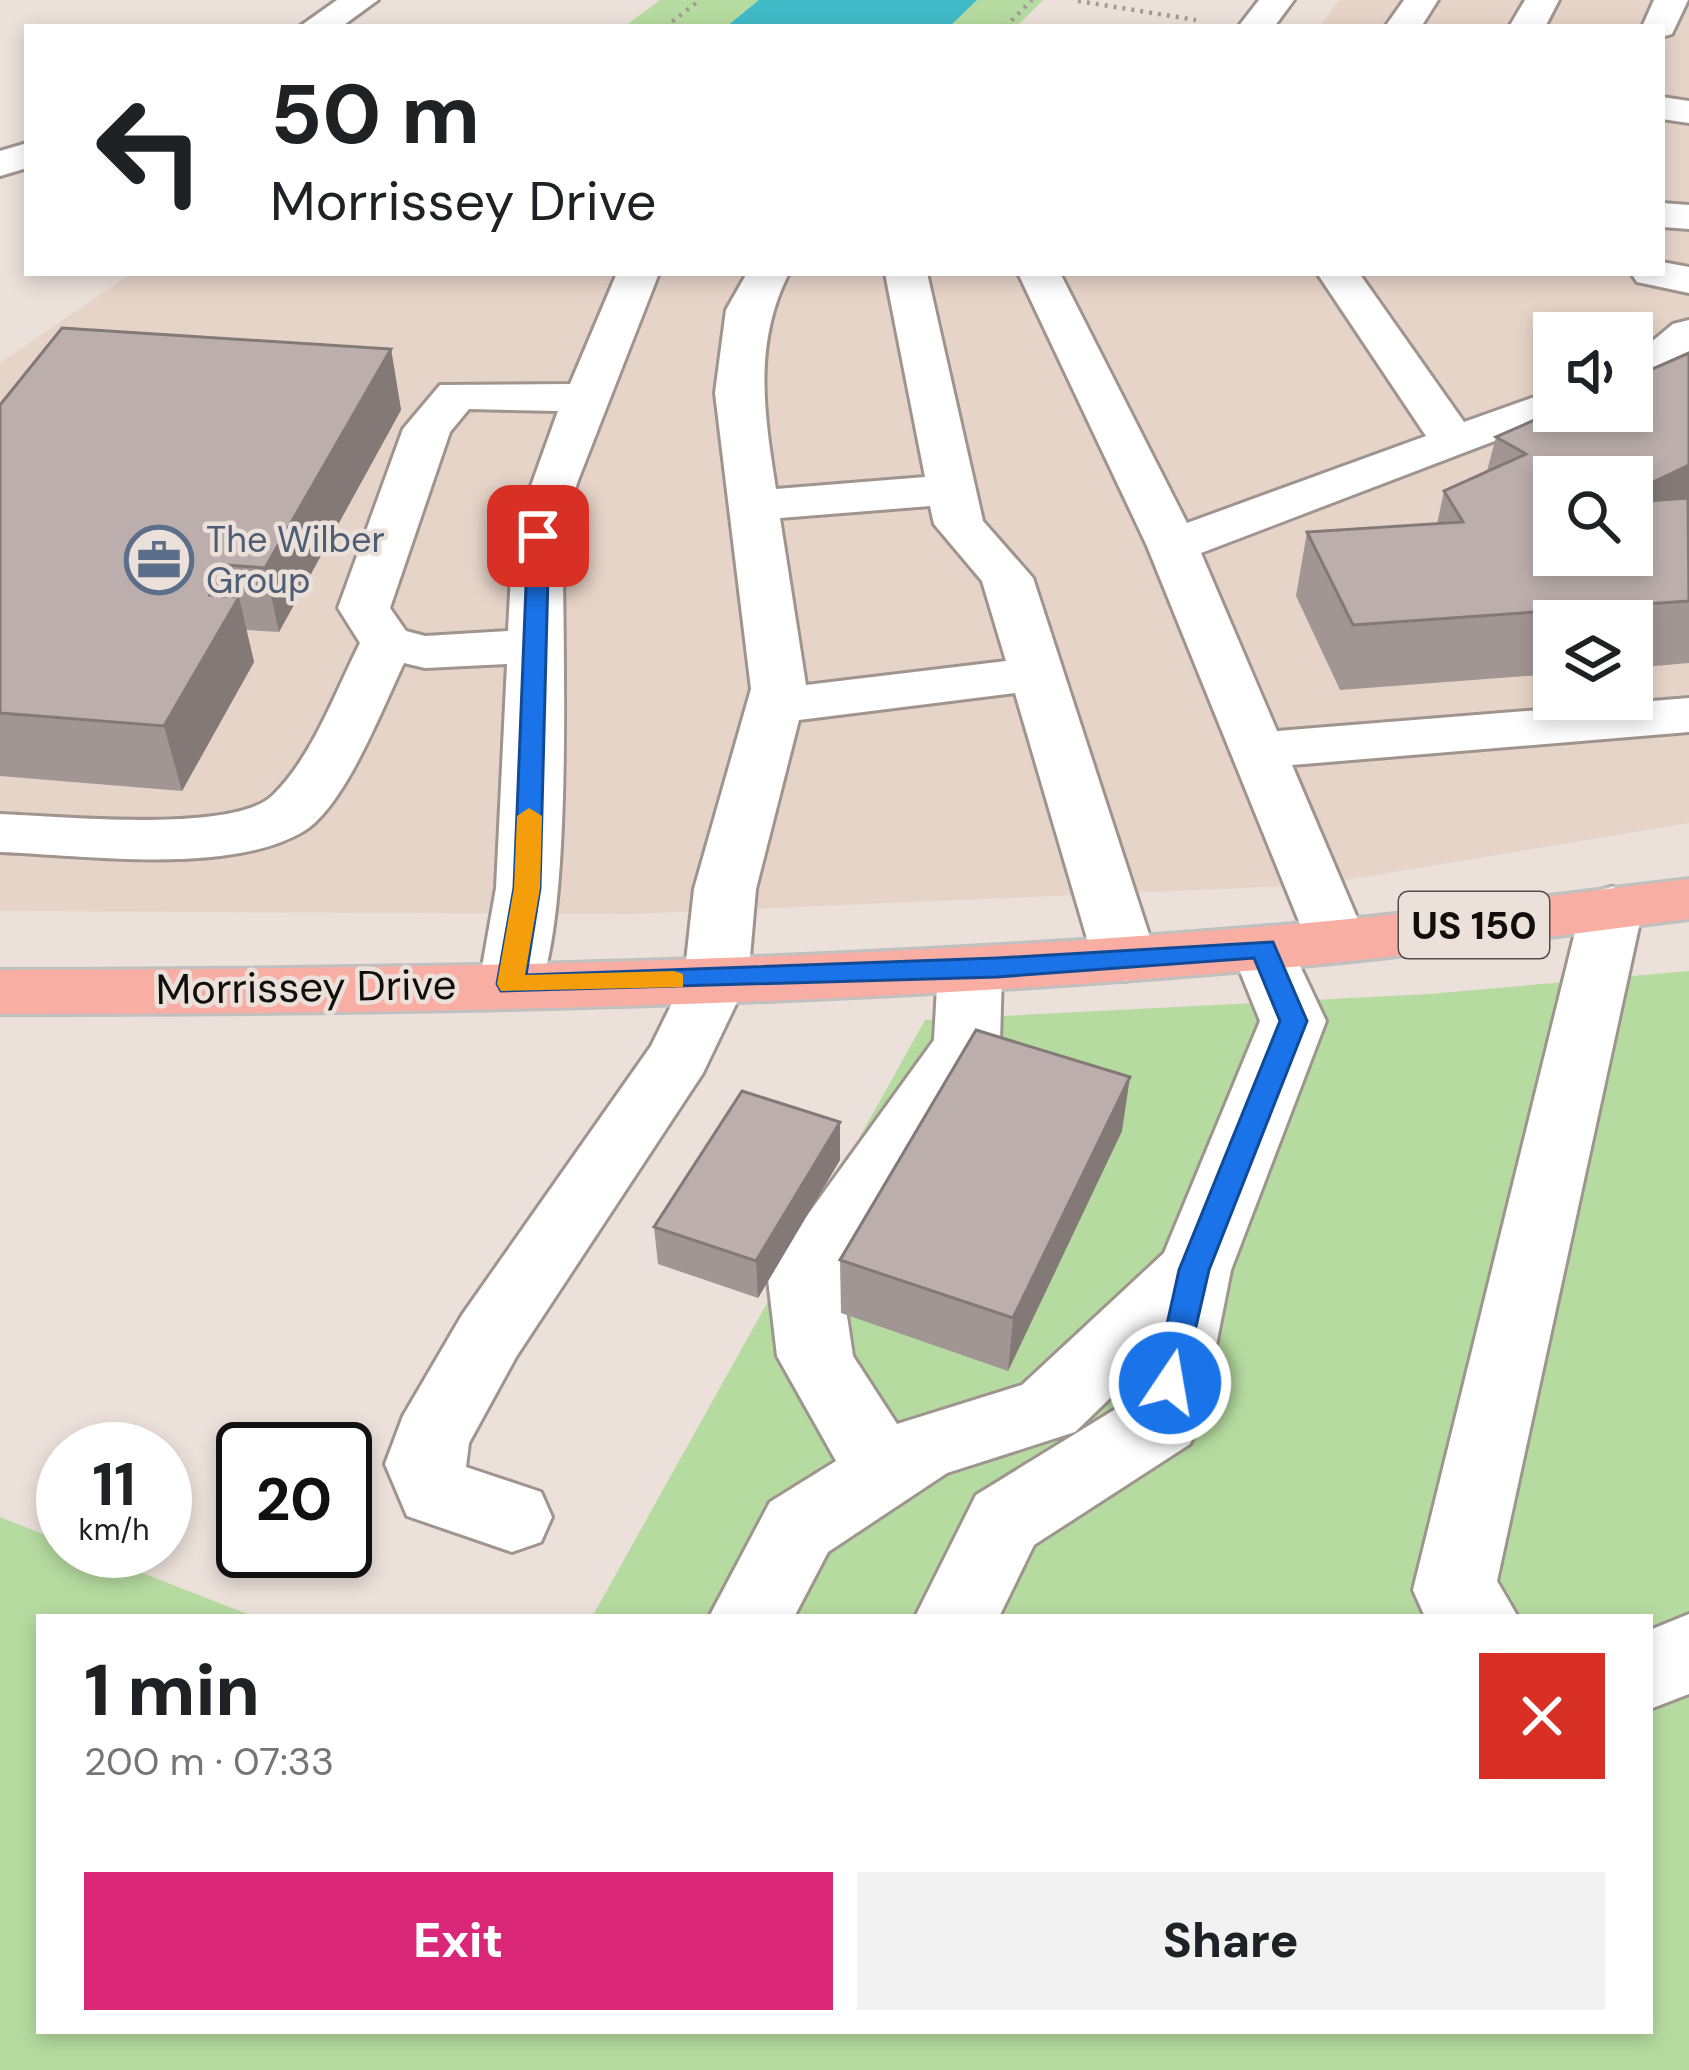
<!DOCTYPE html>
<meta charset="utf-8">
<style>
body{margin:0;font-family:"DM Sans",sans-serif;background:#f2f2f2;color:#202124;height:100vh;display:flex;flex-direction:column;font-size:45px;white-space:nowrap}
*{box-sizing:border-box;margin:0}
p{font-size:39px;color:#757577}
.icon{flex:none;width:66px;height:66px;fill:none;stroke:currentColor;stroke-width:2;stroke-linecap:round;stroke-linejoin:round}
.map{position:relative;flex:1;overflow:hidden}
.sheet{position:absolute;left:36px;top:1614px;width:1617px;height:420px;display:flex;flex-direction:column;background:#fff;border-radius:0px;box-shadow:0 6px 18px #0003}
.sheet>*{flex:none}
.guide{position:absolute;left:24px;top:24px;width:1641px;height:252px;border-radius:0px;box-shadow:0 6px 18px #0003;background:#fff;color:#202124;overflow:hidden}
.buttons{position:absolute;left:1533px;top:312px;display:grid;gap:24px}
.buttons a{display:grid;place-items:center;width:120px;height:120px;border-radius:0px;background:#fff;box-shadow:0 6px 18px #0003;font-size:60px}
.speed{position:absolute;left:36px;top:1422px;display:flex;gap:24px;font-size:60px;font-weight:700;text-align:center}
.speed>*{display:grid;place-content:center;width:156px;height:156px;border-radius:50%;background:#fff;box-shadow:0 6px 18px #0003;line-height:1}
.speed small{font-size:30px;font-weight:400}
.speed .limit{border:6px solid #111;border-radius:18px;background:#fff;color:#111}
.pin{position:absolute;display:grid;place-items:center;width:102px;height:102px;color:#fff;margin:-51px;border-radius:24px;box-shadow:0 6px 18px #0006}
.me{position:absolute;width:132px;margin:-66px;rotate:12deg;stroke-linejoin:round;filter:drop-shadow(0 0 9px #0008)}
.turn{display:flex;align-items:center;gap:42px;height:252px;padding:0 48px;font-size:54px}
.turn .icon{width:156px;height:156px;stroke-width:2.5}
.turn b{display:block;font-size:84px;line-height:102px}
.round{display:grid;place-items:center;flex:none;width:126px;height:126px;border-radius:0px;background:#f2f2f2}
.headline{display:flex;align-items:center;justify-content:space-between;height:204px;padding:0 48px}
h1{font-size:72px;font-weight:800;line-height:90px}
.action{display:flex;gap:24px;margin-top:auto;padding:24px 48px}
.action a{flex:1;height:138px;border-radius:0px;background:#db2777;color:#fff;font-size:48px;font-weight:800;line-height:138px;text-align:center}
.action a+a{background:#f2f2f2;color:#202124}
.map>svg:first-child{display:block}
.built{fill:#e7d4c9;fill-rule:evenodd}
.green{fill:#b6dba0}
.water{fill:#41bac7}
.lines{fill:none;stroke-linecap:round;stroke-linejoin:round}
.minor-casing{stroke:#9f948e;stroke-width:6}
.major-casing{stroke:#c1c0c0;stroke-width:6}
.path{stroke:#a39a95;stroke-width:4.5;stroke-dasharray:3 6;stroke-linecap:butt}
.minor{fill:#fff;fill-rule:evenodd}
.major{fill:#f9aea3;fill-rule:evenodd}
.wall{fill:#a19694}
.shaded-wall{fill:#837a78}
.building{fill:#bbaeac;stroke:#837a78;stroke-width:3}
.route{fill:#1a73e8;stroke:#114b97;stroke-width:3}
.slow{fill:#f59e0b}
.labels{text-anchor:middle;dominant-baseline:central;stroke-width:9;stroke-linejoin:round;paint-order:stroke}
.far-service-label{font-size:36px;fill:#4e5e75;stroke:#ece0da;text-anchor:start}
.shield{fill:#ece0da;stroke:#534d4a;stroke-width:3}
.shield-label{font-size:39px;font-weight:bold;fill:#120e0c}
.street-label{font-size:42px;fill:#120e0c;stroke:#ece0da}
</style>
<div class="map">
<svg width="1689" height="2070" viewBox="0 0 1689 2070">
<rect width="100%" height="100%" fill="#ece0da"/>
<path class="built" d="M1339,0h350v823l-375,62 -682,29 -632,-3v-548l132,-90h1530v-246h-343zM1554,333h78v78h-78zM1554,477h78v78h-78zM1554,621h78v78h-78z"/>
<path class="green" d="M660,0h383l-27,27h-392z
M1689,971v1099h-1689v-553l63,25v9h23l169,66h-216v414h1611v-414h-1058l333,-597 504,-26z"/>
<path class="water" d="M759,0h218l-28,27h-223z"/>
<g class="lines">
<defs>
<path id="minor" d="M337,0h41l-37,27h-42z
M1259,0h35l-20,27h-36z
M1404,0h34l-17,27h-36z
M1525,0h34l-14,27h-36z
M1654,0h34l-16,34 -10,3v-10h-20z
M1662,97l27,4v22l-27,-4z
M27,143v25l-27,8v-25z
M1662,203l27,2v24l-27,-2z
M1662,262l27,5v26l-52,-11 -6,-9h31z
M617,273h42l-82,210 -14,53c-1,94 12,395 -29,464l-23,6 -23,-6 -9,-16 17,-96 11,-224 -82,4 -21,-5c-21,44 -59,143 -100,168 -74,45 -219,24 -304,21v-38c57,2 234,20 273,-19 40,-39 62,-103 87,-152l-22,-35 65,-179 37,-44 130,-1zM469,409l89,2 -45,125 -5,95 -83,5 -19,-5 -16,-23 60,-176z
M747,273h42c-36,70 -25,140 -13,216l149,-12 -40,-204h42l56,248 50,57 124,381 -9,15 -23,7 -23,-7 -9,-15 -78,-266 -216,27 -43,169 -8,90 -45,94 -187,284 -47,86 -3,24 75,25 11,25 -11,25 -29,10 -105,-36 -22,-52 18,-48 59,-101 189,-269 33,-67 10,-90 57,-200 -36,-296 11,-83zM930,506l4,18 48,57 24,80 -200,24 -26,-167z
M1018,273h42l127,250 239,-87 -109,-163h42l105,149 90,-32v21h19l-372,142 76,178 412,-33v34l-397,33 75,176 -10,15 -22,6 -22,-6 -166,-410z
M1689,320v38l-17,17 -40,13v-30l41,-34z
M1612,887l22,6 9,15 -146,673 21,36h-93l-12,-27 168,-682 9,-15z
M1263,927l22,7 41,87 -95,249 -30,151 -11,23 -156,101 -35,72h-84l61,-122 151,-93 7,-27 -59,57 -128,41 -119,79 -34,65h-85l61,-115 66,-41 -59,-105 -10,-85 167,-231 4,-71 9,-16 23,-6 23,6 9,16 -2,75 -159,232 12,80 44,68 125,-39 142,-132 96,-232 -29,-72 10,-15z
M1689,1614v80l-39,15v-79z"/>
<path id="major" d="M1689,879v40c-144,18 -287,39 -432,51 -418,37 -837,44 -1257,44v-44c420,-1 839,-8 1257,-43 145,-11 288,-31 432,-48z"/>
</defs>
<use href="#minor" class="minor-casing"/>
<use href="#major" class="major-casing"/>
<path class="path" d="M1078,1l118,19
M665,27l35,-27
M1005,27l27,-27"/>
<use href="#minor" class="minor"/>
<use href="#major" class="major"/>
</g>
<path class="wall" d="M391,349l10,61 -122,222 -33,-2 8,32 -72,129 -182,-15v-371z
M1689,353v310l-57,5v-47h-78v53l-214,16 -44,-94 11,-64 130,-8 7,-33 43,-20 9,-34z
M840,1122v38l-82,138 -100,-34 -4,-37z
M1122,1131l-114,240 -167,-58 -1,-53z"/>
<path class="shaded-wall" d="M391,349l10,61 -122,222 -14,-64z
M1689,465v53l-57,28v-54z
M228,565l9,36 2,-4 15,65 -72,129 -18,-65 46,-131z
M1130,1077l-8,54 -114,240 5,-53z
M840,1122v38l-82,138 -2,-37z"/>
<path class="building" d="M62,328l329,21 -126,219 -37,-3 -18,30 29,2 -75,129 -164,-13v-308z
M1689,353v112l-57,27v-15h-78v78h78v-53l56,-4 1,103 -336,24 -46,-93 156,-10 -19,-31 82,-37 -30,-17 59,-26h77v-33z
M976,1030l154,47 -117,241 -173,-58z
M742,1091l98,31 -84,139 -102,-34z"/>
<path class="route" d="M538,530l11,6 -9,352 -14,87 471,-17 276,-16 34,79 -98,249 -28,122h-23l-4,-9 25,-113 101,-249 -26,-63 -257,19 -496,14 -4,-7 17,-96 14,-352z"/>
<path class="slow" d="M529,808l13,8 -2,72 -15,87 149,-4 9,3v13l-182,4 -4,-7 17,-96 3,-72z"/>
<defs>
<symbol id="office-ring" viewBox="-11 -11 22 22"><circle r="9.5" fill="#ece0da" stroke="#5c6f8a" stroke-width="1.5"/><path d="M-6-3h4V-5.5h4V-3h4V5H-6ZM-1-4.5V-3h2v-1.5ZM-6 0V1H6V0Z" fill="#5c6f8a"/></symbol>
</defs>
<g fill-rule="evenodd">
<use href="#office-ring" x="121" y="522" width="76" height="76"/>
</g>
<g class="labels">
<g class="far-service-label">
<text x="206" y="539">The Wilber<tspan x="206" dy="41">Group</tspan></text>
</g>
<rect class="shield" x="1399" y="892" width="150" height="66" rx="9"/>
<g class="shield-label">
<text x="1474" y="925">US 150</text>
</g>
<g class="street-label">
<text transform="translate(306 987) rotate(-1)">Morrissey Drive</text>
</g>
</g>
</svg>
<div class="buttons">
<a><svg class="icon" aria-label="sound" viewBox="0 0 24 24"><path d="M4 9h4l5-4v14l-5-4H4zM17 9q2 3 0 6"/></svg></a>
<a><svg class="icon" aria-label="search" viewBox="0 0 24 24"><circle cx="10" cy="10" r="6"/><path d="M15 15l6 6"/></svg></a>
<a><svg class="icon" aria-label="layers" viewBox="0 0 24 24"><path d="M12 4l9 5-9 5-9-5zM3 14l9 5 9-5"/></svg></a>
</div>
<div class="speed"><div>11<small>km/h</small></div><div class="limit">20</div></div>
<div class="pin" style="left:538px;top:536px;background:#d93025"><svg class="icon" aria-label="arrive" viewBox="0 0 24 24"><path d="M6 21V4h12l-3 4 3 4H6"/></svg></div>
<svg class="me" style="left:1170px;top:1383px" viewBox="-20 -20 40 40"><circle r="17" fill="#1a73e8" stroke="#fff" stroke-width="3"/><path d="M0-11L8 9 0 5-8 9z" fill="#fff"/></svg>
<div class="guide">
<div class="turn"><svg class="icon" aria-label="left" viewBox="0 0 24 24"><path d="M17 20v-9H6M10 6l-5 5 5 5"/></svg><div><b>50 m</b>Morrissey Drive</div></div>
</div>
<section class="sheet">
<div class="headline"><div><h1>1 min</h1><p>200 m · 07:33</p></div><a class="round" style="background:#d93025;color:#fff"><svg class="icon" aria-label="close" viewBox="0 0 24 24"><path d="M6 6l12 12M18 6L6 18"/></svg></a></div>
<div class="action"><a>Exit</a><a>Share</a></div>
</section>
</div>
